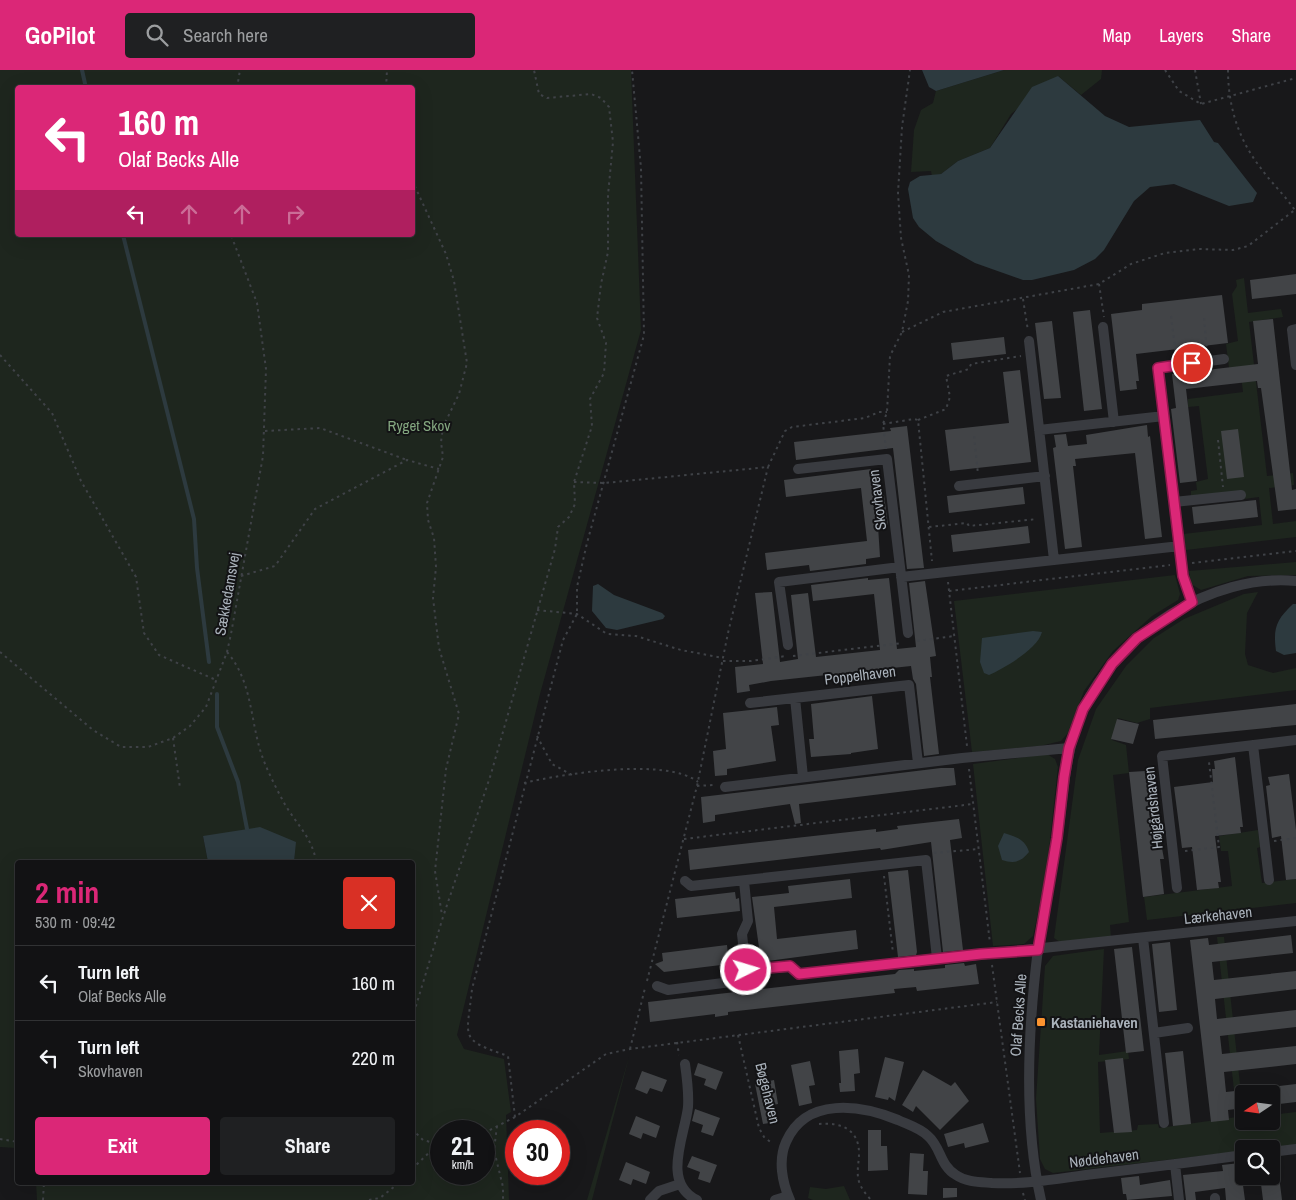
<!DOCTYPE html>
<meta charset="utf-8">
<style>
body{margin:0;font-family:"Archivo Narrow",sans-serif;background:#1f2022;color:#f1f3f6;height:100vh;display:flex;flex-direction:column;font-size:19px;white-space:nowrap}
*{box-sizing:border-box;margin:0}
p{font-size:16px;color:#9c9ea0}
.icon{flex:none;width:28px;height:28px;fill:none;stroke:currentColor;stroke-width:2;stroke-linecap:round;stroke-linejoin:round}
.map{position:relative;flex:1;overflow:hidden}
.panel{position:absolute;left:15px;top:790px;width:400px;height:325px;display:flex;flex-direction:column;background:#121214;border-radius:5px;box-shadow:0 5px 20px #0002,0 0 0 1px #313234}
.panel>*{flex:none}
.hud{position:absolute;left:15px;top:15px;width:400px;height:152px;border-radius:5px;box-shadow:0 5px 20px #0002,0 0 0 1px #313234;background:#db2777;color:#fff;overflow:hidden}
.needle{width:32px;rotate:257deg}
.controls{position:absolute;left:1235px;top:1015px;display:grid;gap:10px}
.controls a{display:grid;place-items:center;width:45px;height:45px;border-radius:5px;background:#121214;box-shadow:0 5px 20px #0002,0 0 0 1px #313234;font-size:25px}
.speed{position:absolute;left:430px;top:1050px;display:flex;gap:10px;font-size:25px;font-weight:700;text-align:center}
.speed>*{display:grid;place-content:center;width:65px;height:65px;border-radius:50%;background:#121214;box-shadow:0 5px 20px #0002,0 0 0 1px #313234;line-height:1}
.speed small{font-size:12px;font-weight:400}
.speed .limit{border:8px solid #d22;background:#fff;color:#111}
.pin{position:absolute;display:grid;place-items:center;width:42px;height:42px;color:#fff;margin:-21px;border:2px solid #fff;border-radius:50%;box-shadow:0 1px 5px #0007}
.me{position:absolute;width:55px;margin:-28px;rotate:85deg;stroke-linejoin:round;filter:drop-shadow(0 0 4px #0008)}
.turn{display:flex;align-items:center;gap:18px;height:105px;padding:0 20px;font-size:22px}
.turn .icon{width:65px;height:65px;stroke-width:2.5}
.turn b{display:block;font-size:35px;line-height:42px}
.lanes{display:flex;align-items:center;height:48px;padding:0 20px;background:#0003;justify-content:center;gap:25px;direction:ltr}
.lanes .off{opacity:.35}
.round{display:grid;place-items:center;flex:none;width:52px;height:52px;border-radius:5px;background:#1f2022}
.overview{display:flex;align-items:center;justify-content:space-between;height:85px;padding:0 20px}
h1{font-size:30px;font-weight:800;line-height:38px;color:#db2777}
.primary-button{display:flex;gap:10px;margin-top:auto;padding:10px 20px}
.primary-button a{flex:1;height:58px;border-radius:5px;background:#db2777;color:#fff;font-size:20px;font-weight:800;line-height:58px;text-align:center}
.primary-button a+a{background:#1f2022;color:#f1f3f6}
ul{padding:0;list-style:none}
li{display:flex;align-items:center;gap:15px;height:75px;padding:0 20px;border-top:1px solid #313234}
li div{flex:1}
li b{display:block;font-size:19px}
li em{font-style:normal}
header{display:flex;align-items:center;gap:30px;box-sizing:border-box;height:70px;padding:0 25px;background:#db2777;color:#fff}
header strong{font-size:24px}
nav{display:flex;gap:28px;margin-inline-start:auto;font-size:18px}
.search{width:350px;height:45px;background:#1f2022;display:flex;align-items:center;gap:12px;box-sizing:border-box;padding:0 18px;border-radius:5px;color:#9c9ea0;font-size:19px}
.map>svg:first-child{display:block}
.green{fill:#1e261e;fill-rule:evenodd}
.water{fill:#2d3a3f}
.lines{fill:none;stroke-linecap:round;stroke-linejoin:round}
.stream{stroke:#2d3a3f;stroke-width:4}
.building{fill:#424447}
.path{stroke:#3f4247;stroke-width:2;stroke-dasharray:2.5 4;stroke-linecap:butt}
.street{stroke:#393b40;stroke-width:10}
.route-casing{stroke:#8e194d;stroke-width:12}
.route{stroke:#db2777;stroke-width:9}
.poi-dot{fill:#fc942f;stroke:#131315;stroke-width:2}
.labels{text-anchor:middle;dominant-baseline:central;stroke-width:4;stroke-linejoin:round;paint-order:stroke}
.park-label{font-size:15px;fill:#84a780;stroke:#131315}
.street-label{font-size:15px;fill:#aab2bb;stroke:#131315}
.poi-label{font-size:15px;font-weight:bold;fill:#aab2bb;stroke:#131315;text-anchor:start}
</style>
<header>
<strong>GoPilot</strong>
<div class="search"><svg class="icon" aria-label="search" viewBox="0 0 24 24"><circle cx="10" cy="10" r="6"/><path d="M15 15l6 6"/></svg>Search here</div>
<nav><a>Map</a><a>Layers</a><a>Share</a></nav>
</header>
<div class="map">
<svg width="1296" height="1130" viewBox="0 0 1296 1130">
<rect width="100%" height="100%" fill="#18181a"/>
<path class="green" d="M0,0h631l10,260 -101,364 -83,341 7,14 40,10 7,53 -5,3 3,85h-472l-1,-18h376v-320h-118l1,-20 -92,-6 5,26h-190l-1,286 -17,-1zM18,18h394v147h-394zM441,1061h43v43h-43z
M1004,0h98l-1,9 -20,16 -23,-19 -47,38 -21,34 -32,13 -17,13 -9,2 -1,-5 -20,1 3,-42 7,-20 12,-7 3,-12z
M1244,208l4,35 33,-4 2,8 -34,5 18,154 26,-3 1,12 -25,3 4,36 23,-3v16l-110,13 -3,-16 79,-9 -3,-28 -15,2 -1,-7 -52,5v-6l6,-1 -1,-8 12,-3 -9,-73 -11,1v-8l55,-7 -3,-25 -11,1 -3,-24 12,-3 -6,-47 5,-8 -1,-6z
M1296,492v13l-48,1 -47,14 -10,-6 -2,-13z
M1175,505l5,19 -2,6 -26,16 -39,35 -29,40 -16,42 -7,8 -21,5 -68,6 -18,-151z
M1258,522l-11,21 -2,41 3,11 25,8 23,-5v22l-146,18v11l-13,4 -19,-5 -6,22 14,5 3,28 -16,2 16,147 -19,3 1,13 -51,4 -6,-4 24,-178 18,-51 30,-43 28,-28 30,-19 60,-25z
M1047,684l8,5 3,8 -12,110 -13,59 -9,8 -31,2 -20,-182z
M1258,760l2,17 -3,1 5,35 34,-4v24l-149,17 -3,-23 88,-11 -4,-35h-7l-2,-15z
M1217,867h7l20,184h27v-6l25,-3v33l-52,4v2l-191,22 -8,-4 -5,-10 -4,-60 9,-133 8,-10 51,-7 -5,106 29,-4 1,8 -31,3 2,71 37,-3 1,-5 20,-1 1,4 78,-11z
M629,987l-37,143h-5z
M844,1116l6,14h-37l-5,-2 2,-11 16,2z"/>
<path class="water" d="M922,0h82l-68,21 -7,-4z
M1058,6l47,40 24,11 71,-7 14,22 4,1 39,50 -4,9 -24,4 -55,-22 -24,3 -16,14 -30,49 -9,9 -21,11 -42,10h-9l-48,-17 -39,-22 -17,-14 -6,-9 -5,-29 2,-7 10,-6 21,-2 17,-13 32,-13 42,-61z
M598,514l16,11 48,18 3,3 -2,3 -46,11 -11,-2 -14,-17 1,-25z
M1293,534h3v49l-12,2 -8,-4c-3,-23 0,-31 17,-47z
M1033,561l9,1c-4,17 -38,36 -53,43l-5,-2 -4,-11 2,-24z
M260,757l36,15 -2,20h-86l-5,-26z
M1004,763c12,4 21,6 25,19 -8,10 -15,12 -27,8l-4,-14z"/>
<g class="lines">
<path class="stream" d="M82,0l4,18
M123,165l71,284 3,49 12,94
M217,624v33l21,55 9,47"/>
</g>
<path class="building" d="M1296,204v20l-44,5 -2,-19z
M1222,225l6,48 -92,11 3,27h-3l1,8 -17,2 -9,-77 31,-4v-6z
M1090,240l12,99 -18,2 -11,-99z
M1273,249l19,171 4,-1v20l-18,2 -17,-123h-3l-1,-7 -71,8 11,92 -17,2 -9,-74 5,-1 -4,-34 86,-10 -5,-43z
M1052,251l9,77 -17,1 -9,-76z
M1004,267l2,17 -53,6 -2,-17z
M1020,300l11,92 -81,9 -5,-41 64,-7 -6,-51z
M1147,355l1,12 2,-1 12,101 -17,2 -10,-86 -60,6 1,7h-3l9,81 -17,2 -12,-101 3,-1 -2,-12 12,-1 2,12 19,-2 -1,-9z
M907,356l17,142 -17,1 -14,-121 -97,12 -2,-18 97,-11 -1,-3z
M1238,359l6,48 -17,2 -6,-48z
M871,399l3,25 10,1 4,30 -10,1 2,31 -14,2v5l-56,7 -1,-6 -42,5 -2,-17 102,-12 -6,-53 -75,9 -2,-17z
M1023,417l2,17 -76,9 -2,-17z
M1256,430l2,17 -64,7 -2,-17z
M1028,456l2,17 -77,9 -2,-17z
M868,508v2l21,-2 8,71 19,-2 -7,-64 16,-2 11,75 -6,1 2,20h-2l9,77 -15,2 -8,-72 -3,-5 -2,-13 -140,15 -22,4 1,6 -13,2 -2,-26 28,-3 -8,-71 17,-1 8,70 18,-3 -7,-64 17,-2 8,64 64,-7 -6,-56 -61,7 -2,-16z
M872,626l6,53 -27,4v1l-40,3 -2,-18h5l-3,-35z
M1296,634v21l-141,14 -2,-19z
M777,637l2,18 -8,1 5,35 -49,8v6l-12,1 -2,-25 13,-2 -3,-36z
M1117,649l22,5 -6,20 -22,-5z
M1235,687l8,70h-3l1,6 -26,3 6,46h-3l1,6 -22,2 -5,-43 -10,1 -8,-61 39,-5 -1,-13h3l-1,-8z
M941,698h13l2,17 -157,19 2,19 -6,1 -5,-20 -75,11v6l-12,2 -2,-26z
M1145,701v5h4l6,57 4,-1 5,27h-4l4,35 -21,3 -14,-125z
M1289,704l7,56v49l-10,1 -5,-44 -9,2 -6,-52 4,-1 -2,-8z
M959,749l3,19 -12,2 13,110 -20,2 -12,-110 -50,8 -1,-2 -190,22 -2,-20 188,-21v3l22,-3 -1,-3z
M908,800l9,82 -1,3 -18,2 -10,-85z
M850,809l2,19 -78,9 3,32 79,-9 2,19 -97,13 -9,-65 37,-4 -1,-7z
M735,822l1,7 3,-1 1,13 -63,7 -2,-19z
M1291,865l2,18 -81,9 2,18 82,-9v18l-81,10 2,20 79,-9v17l-76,9 2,18 74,-8v18l-72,8 2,20 18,-2v18l-16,2 1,10 -18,2 -21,-182 18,-2 1,7z
M1170,872l7,68 -18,2 -7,-68z
M727,875l2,19 -65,8 -9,-8 8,-3 -1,-8z
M1132,877l12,104 -18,2 -12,-104z
M964,893l1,3 11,-2 3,20 -62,7 -1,-4 -22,2 1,4 -167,19v3l-13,2v-3l-65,8 -2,-20 247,-28 4,-4 15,-1v2l31,-3v-3z
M858,979l2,24 -6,1 1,17 -15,1 -1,-9h2l-2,-32z
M1183,981l8,73 -18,2 -8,-73z
M885,987l19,5 -9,39 -6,-4 -1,3 -13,-3z
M1123,988l9,74 -18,1 -9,-73z
M810,991l5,24 -6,1 3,17 -13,3 -8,-41z
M698,993l25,9 -7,18 -12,-5 2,-6 -12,-4z
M923,1000l28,16 4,-4 14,19 -29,29 -24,-24 -3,6 -11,-7z
M642,1001l25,9 -5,12 -12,-4 -3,6 -12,-5z
M774,1010l4,24 -6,1 4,17 -13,2 -8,-40z
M1296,1014v18l-25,3v-18z
M695,1039l25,9 -7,18 -12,-4 2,-7 -11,-4z
M636,1046l24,10 -4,12 -13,-5 -2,6 -12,-5z
M983,1053l6,19 -24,6 -1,-5 -16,4 -4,-13z
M868,1060h13v16h6l1,24 -20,1z
M910,1083l14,1 -1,17h5l-1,24 -19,-1z
M692,1086l25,9 -7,18 -12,-4 2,-7 -13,-5z
M626,1092l24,10 -4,12 -13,-5 -2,6 -12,-5z
M1240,1093l5,37h-19l-1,-12 -30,4 1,8h-10l-3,-25 40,-4 -1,-6z
M1139,1106l1,9 30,-5 2,16 -45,4 -1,-6h-3l-2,-16z
M1260,1106h19l3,24h-19z
M943,1118h14v9l-14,1z"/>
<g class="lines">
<path class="path" d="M1165,0l14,21 22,13 95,-26
M1195,0l6,34
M1228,0c0,35 10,69 32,97 11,16 26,29 36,45
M237,18l3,-18
M386,18l1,-18
M412,110l34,74 8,27 13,82 -8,31 -16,33 -2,15 2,15 -16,46 1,17 6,18 2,29 -3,31 6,50 20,66 -13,55 -11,102 7,44
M1099,214l5,33
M1023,229l5,32
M1171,246l5,39
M1204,248l3,33
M902,262l41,-20 156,-28 32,-20 34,-11 34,-4 34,1 15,-4 48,-37
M0,285l52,58 29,68 55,96 8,56 15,22 57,25
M918,350l28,-11 4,-12 -4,-21 23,-7 2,-5 50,-8
M883,354l31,-5 4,1 14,141
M265,361l55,-3 87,32
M974,366l4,38
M1218,370l5,47
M886,379l-3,-25 4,-12 3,-56 12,-24 6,-31 1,-26 -8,-37 -3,-45 4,-66 8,-57
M574,412l31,1 163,-16 17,-36 7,-4 73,-9 14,-6h8
M929,457l38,-4 2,3 68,-7
M1192,493l104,-12
M241,506l34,-10 40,-57 92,-49 32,9
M948,512l19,164
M949,521l221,-26
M537,540l40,4 30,20 29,2 45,14 42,8
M917,571l37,-5
M0,582l93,78 28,17h27l25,-9 17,-12 16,-19 21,-55 4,-18 32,-178 3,-87 -9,-66 -26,-68
M227,582c25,29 23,66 34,101 5,15 13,31 21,46 11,22 31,38 34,63
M793,586l109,-13
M723,591h28l35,-5
M537,666l15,28 20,11
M173,668l7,50
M969,699l21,174
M524,713c38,-9 143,-26 174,-1
M697,716l17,-1
M684,769l289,-35
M1274,771l22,-3
M1185,781l34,-4 -10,-85
M934,783l45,-4
M884,806l9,77
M992,895l28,208
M647,911l50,-195 31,-153 40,-166
M412,949l31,-102 48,-143 64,-225 3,-22 11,-10 6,-13 -1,-22 18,-56 -2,-27 14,-26 2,-30 -9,-25 4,-34 7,-32v-57l5,-53 -4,-35 -8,-9 -10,-4 -44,4 -8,-4 -5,-24
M738,965l21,93 5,9 9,7
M677,972l2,13
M630,979l15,-61
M515,1047l-7,-61c-50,-17 -41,-17 -36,-67l91,-349 14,-26v-27l10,-44 57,-208 -3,-167 -9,-98
M819,1054c21,-2 40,5 40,29 0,8 -2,16 -1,24 1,9 7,16 13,23
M497,1056l-3,24 9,37v13
M412,1059l11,11 18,5
M484,1063l31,-16 91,-63 24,-5 367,-47
M0,1069l18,3
M412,1099l25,-24
M1023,1123l2,7
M43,1130l1,-18
M369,1130l11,-2 20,-16"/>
<path class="street" d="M1103,257l11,95
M1296,259l-4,1 4,35
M1029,271l25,219
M1039,360l125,-14
M798,399l89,-10 21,174
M959,416l86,-10
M1174,432l67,-7
M901,507l279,-31
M1192,532l-9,-26 -25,-208 66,-9
M788,575l-9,-63 121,-15
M795,628l8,79
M750,633l159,-18 9,78
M1253,675l16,135
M725,717l237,-29 107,-10
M685,811l6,5 235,-26 11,98
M744,811l4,40 -6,13 4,36
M1177,818l-15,-132 134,-16
M1143,868l21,185
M657,916l11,4 71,-9 7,-11 44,-3 9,7 497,-53
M1154,963l34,-5
M685,994c2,14 4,28 3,43 -3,28 -27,76 9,93
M1271,1082l25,-3
M1175,1094l4,36
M1215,1128v2
M650,1130l9,-9 21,-7
M775,1130l13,-4
M790,1130c-8,-18 -12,-40 -4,-58 20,-46 75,-37 112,-22 11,5 22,8 30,16 13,11 12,30 28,39 10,7 24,7 36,8 34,2 69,-5 102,-9 50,-6 100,-12 150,-19
M1041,1130c-18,-79 -13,-171 -3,-251 5,-36 13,-72 19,-109 7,-45 7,-88 26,-130 34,-76 129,-137 213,-129"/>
</g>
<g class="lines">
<defs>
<path id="route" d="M746,900l44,-4 9,8 182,-20 57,-4 19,-112 7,-61 5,-29 14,-39 29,-45 25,-26 55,-36 -9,-26 -25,-208 34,-5"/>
</defs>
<use href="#route" class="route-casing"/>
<use href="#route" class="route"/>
</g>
<rect class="poi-dot" x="1036" y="947" width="10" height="10" rx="2.5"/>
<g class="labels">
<g class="park-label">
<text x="419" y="355">Ryget Skov</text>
</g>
<g class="street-label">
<text transform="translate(877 430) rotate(-97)">Skovhaven</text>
<text transform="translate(227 524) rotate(-80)">Sækkedamsvej</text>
<text transform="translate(860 605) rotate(-7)">Poppelhaven</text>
<text transform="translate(1153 738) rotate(-96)">Højgårdshaven</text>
<text transform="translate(1218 845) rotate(-6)">Lærkehaven</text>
<text transform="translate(1018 945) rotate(-86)">Olaf Becks Alle</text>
<text transform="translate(768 1023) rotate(76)">Bøgehaven</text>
<text transform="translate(1104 1088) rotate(-7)">Nøddehaven</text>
</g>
<g class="poi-label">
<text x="1051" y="952">Kastaniehaven</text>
</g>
</g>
</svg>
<div class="controls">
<a><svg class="needle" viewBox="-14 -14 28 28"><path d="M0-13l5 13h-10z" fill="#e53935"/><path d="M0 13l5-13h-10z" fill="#9c9ea0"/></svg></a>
<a><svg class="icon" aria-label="search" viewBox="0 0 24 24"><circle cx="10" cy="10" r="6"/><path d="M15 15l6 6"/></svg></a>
</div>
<div class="speed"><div>21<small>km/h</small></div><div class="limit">30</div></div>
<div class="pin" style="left:1192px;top:293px;background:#d93025"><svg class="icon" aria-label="arrive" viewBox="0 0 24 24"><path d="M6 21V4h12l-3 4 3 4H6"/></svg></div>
<svg class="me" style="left:746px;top:900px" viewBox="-20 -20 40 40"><circle r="17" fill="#db2777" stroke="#fff" stroke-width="3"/><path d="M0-11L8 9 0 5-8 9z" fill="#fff"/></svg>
<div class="hud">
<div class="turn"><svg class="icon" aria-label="left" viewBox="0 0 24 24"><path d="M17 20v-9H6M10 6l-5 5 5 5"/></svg><div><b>160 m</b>Olaf Becks Alle</div></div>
<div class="lanes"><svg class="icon" aria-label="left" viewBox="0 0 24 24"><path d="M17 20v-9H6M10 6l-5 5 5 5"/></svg><svg class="icon off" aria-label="ahead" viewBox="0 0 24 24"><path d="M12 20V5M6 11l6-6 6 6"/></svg><svg class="icon off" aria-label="ahead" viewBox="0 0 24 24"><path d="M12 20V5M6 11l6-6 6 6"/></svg><svg class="icon off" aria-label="right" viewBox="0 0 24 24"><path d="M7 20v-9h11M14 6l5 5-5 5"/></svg></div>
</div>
<section class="panel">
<div class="overview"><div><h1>2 min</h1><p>530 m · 09:42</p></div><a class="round" style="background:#d93025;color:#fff"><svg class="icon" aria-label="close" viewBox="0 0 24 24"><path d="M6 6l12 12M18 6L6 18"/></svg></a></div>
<ul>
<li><svg class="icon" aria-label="left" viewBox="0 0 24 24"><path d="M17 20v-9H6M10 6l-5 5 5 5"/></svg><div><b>Turn left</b><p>Olaf Becks Alle</p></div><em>160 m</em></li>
<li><svg class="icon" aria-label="left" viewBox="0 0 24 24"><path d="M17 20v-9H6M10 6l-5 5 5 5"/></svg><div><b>Turn left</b><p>Skovhaven</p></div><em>220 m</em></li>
</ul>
<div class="primary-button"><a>Exit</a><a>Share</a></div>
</section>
</div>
